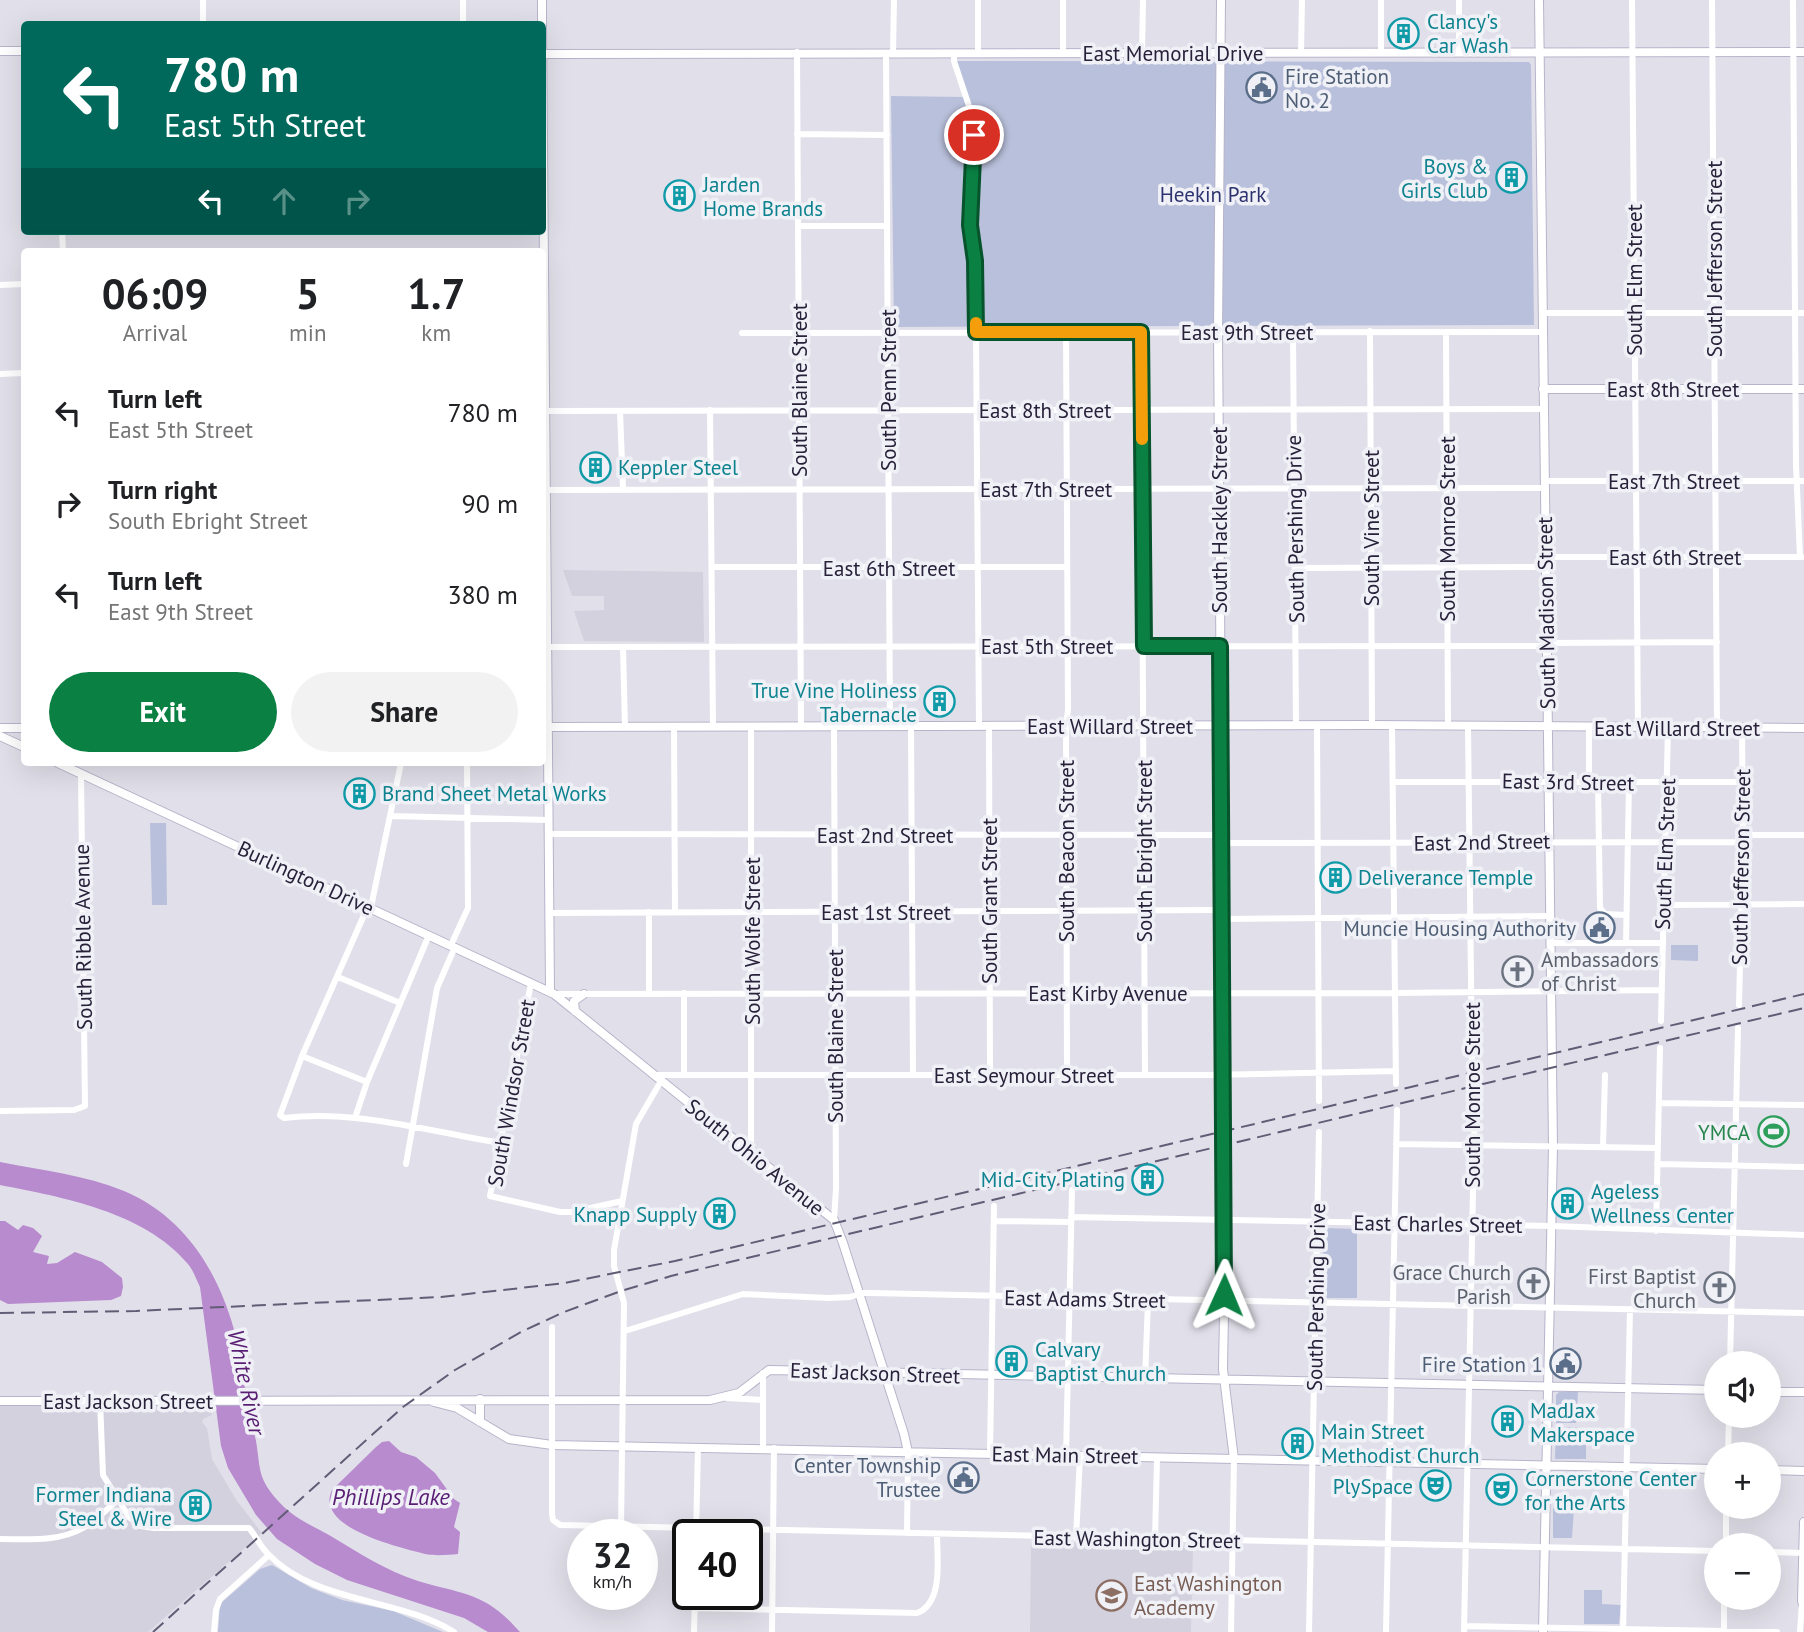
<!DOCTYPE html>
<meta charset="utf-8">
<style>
body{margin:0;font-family:"PT Sans",sans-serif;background:#f2f2f2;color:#202124;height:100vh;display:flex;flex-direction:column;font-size:26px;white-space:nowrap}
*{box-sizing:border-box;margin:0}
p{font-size:23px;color:#757577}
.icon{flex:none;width:38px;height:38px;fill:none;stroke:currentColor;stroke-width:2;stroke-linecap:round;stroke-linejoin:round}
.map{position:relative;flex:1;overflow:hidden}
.details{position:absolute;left:21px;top:248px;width:525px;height:518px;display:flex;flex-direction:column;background:#fff;border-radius:7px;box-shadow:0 7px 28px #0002}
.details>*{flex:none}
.top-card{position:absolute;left:21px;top:21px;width:525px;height:214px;border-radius:7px;box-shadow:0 7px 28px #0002;background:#00695c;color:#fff;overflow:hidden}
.controls{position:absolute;left:1704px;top:1351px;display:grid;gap:14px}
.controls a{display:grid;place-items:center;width:77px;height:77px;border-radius:50%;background:#fff;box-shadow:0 7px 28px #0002;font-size:35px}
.speed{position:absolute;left:567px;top:1519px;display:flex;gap:14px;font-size:35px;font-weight:700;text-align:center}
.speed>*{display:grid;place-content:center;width:91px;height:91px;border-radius:50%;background:#fff;box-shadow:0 7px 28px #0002;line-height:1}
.speed small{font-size:18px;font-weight:400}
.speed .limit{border:4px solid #111;border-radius:10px;background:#fff;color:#111}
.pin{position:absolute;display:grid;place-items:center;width:60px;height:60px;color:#fff;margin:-30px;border:4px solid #fff;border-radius:50%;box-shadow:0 2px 7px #0007}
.me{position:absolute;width:77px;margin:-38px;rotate:1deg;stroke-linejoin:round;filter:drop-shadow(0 0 5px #0008)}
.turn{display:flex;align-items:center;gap:24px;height:147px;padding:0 28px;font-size:32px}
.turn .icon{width:91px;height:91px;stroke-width:2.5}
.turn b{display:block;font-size:49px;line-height:60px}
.lanes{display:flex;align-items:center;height:66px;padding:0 28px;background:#0003;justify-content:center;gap:35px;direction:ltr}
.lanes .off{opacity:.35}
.eta{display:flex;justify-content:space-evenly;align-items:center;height:119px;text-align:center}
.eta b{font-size:42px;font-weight:700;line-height:49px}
.primary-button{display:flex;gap:14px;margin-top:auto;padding:14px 28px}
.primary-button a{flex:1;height:80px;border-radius:42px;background:#0b8043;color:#fff;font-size:28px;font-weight:700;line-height:80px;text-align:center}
.primary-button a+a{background:#f2f2f2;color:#202124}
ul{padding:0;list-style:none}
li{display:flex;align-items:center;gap:21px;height:91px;padding:0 28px}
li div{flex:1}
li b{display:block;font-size:26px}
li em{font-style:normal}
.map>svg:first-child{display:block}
.built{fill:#d3d1de}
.green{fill:#b9c0db}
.water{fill:#b88ace}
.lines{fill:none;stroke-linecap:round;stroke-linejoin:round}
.secondary-casing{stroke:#b7b4ca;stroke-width:10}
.street{stroke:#fff;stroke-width:6}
.secondary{stroke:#fff;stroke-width:8}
.rail{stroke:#625c76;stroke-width:2;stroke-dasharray:14 7;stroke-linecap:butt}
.route-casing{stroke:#07532c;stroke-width:18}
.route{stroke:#0b8043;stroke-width:12}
.slow{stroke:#f59e0b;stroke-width:12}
.labels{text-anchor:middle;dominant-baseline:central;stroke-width:7;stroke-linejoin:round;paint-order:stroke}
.culture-label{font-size:21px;fill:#0d838f;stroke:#f0f0f7;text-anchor:start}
.street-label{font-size:21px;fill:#28213a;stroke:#f0f0f7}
.service-label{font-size:21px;fill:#4e5e75;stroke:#f0f0f7;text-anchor:end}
.park-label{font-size:21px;fill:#2d336f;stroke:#f0f0f7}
.worship-label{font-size:21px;fill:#5b616d;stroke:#f0f0f7;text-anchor:end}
.leisure-label{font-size:21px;fill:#27864d;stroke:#f0f0f7;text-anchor:end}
.education-label{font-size:21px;fill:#785e54;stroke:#f0f0f7;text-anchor:start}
.water-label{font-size:23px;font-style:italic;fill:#591e73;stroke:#f0f0f7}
</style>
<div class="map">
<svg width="1804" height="1632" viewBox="0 0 1804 1632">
<rect width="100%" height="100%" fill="#e1e0ea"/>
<path class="built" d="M563,570l140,2 1,70 -120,-1 -10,-30 30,-1v-14h-32z
M0,1401l208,1 4,13 -9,4 -1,3 5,6 5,31 25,42 25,32 -114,99h-148z
M1031,1542l162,4 -2,86h-161z"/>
<path class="green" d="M954,61l575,1 2,3 3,260 -640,2 -3,-231 74,1z
M150,823h16l1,82h-15z
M1671,945h27v16l-27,-1z
M1323,1228l34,1v69h-34z
M1559,1392h19l-2,31h-20v-28z
M1556,1427l30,1v31h-31z
M1553,1508h21l-2,30h-19z
M272,1565l39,23 31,12 51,11 50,21h-225l2,-28 40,-35z
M1584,1590h18v14l19,1 -2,19h-35z"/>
<path class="water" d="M0,1162c41,8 85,13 124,29 79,33 113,118 121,198 2,18 7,34 11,52 5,30 1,37 24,62 13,14 32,23 49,32 29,17 57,36 89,46 47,14 67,11 102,51h-32l-24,-14 -117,-38 -32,-16 -38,-25 -21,-24 -28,-47 -7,-22 -21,-159c-4,-8 -7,-18 -13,-24 -43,-51 -125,-66 -187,-78z
M0,1221h5l13,9 5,-5 10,3 9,8 -9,16 16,4 -2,8 10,-1 18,-11 27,10 20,16 1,9 -2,9 -10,4 -103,4 -8,-4z
M389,1441l12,11 15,5 19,16 19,26 6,4 -6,24 6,5 -2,22c-11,1 -23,2 -33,0 -26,-7 -111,-26 -93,-64l44,-43 6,-5z"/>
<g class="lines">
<defs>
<path id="secondary" d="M542,0v24
M1221,0l-3,332 7,929 -2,108 11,90
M1539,0l14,1146 -10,486
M542,25l8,967
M0,51h24
M542,54l1262,-2
M1543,389h261
M542,727l830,-2 432,3
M0,728h24
M0,736l24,11
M58,763l496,231 280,226 9,23 61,191 4,18
M575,1011l-1,-10 10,-7
M1769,1392h35
M0,1401l710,-1 29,-7 30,-23 948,20
M434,1402l23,6 52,31 43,6 1165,24
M480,1422v-23
M1769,1470l35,1
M1804,1522l-2,79 2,7"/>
</defs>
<use href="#secondary" class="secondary-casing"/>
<path class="street" d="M203,0v24
M463,0v24
M978,0v53
M1063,0v52
M1381,0v53
M1632,0l6,728
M1712,0l5,728
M1793,0l3,466 4,91
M797,52l4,675
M886,53l4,673
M893,53l1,-53
M954,53v8l17,51 4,33 -5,80 5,35 1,72 3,394
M1142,53l1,-53
M1301,53l1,-53
M1459,53v-53
M797,134l90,1
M798,226h89
M62,231l1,21
M0,285l24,-1
M1542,313h262
M1370,331l2,394
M1066,332l2,378 -2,16 1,349
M1293,332l3,394
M1446,332l2,394
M742,333l800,-1
M1141,333l4,742
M0,374l24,-1
M710,410l3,317
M547,411l996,-2
M620,411l3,78
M1544,481h260
M547,490l997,-2
M1546,557h256
M712,567h355
M1296,568l250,-1
M1547,643l170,-1
M548,647l999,-1
M623,647l2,80
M911,726l2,349
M989,726l1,349
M1317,726l2,375
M1392,726l4,358
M674,727l1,185
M751,727v428
M834,727l2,462 -2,31
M1394,782h349
M1589,783v-55
M1598,783l2,125 5,6 21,1
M391,816l158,4
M549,834l672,1
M1743,835h61
M1221,843l522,-1
M1664,905l140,-1
M368,906l-66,150 -22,59 4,3c72,-9 147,14 217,25
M371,907l30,-144
M649,912v81
M550,913l672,-3
M1222,919l327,-3
M1550,943h113
M1626,943l3,-160
M451,945l17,-37 -1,-145
M338,977l62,26
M531,983l-41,213 70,16h13l49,-11
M554,994l841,-1 267,-3
M1739,1005l4,-163 -1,-114
M1661,1021l7,-293
M302,1056l65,26
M653,1075h556l187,-4
M684,1075v-82
M1659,1103l145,2
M0,1111l74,-1 11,-4 -4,-332
M355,1118l12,-36 62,-147
M1396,1144l262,4
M1603,1147l2,-72
M406,1164l31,-176 18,-41
M1657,1164l147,3
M1071,1217l481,9 252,9
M994,1221l77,1
M1656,1231l4,-183
M552,1327v187l1,6 7,5 1157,26
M625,1331l118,-37 86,4 21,-1 12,-4h9l933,20
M1730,1363l8,-335
M1145,1379l3,-78
M727,1398l36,2
M100,1401l3,74 26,42 12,9 13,2h95c7,8 11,18 19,26 48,50 129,43 186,78
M763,1448v-75
M990,1453l4,-247
M1728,1454l1,-38
M1066,1456l6,-266
M621,1527l3,-224 -10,-37v-16l22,-126 25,-43
M907,1533l1,-81
M696,1535l2,-88
M1076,1538l4,-82
M0,1539c27,0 59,3 83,-11 12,-7 24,-19 35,-28
M1155,1539l2,-81
M1726,1545v-38
M1769,1552l35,1
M694,1608l223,5c27,-10 20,-56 20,-79
M1464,1626l313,6
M214,1632l2,-22 4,-11 49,-44
M694,1632l1,-38
M772,1632l2,-184
M1231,1632l3,-173
M1309,1632l10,-500
M1386,1632l11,-522
M1464,1632l11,-539 -3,-28 -4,-339
M1623,1632l7,-323
M1724,1632v-34
M1800,1632l2,-29"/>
<use href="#secondary" class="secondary"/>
<path class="rail" d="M0,1313l136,-2 305,-14 124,-14 110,-22 1129,-267
M153,1632l250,-225 52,-37 66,-38 43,-20 57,-21 50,-15 1133,-268"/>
</g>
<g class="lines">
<defs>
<path id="route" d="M974,135l-4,90 5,36 1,71h165l3,314h76l4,649"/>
</defs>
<use href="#route" class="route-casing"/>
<use href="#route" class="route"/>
<path class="slow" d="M976,323v9h165l1,107"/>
</g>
<defs>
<symbol id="building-ring" viewBox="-11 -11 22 22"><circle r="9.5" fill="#f0f0f7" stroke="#0f9aa8" stroke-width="1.5"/><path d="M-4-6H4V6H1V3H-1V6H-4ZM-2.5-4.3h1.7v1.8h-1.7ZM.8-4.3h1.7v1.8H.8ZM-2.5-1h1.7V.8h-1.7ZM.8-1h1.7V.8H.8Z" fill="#0f9aa8"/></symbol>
<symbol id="civic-ring" viewBox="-11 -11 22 22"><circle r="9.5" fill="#f0f0f7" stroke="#5c6f8a" stroke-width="1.5"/><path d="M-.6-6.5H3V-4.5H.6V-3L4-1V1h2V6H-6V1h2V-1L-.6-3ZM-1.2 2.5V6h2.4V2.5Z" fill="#5c6f8a"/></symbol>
<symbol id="church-ring" viewBox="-11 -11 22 22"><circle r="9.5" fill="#f0f0f7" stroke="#6b7280" stroke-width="1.5"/><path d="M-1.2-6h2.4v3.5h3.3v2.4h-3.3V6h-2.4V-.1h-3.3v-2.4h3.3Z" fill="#6b7280"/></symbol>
<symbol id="stadium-ring" viewBox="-11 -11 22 22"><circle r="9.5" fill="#f0f0f7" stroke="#2e9e5b" stroke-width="1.5"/><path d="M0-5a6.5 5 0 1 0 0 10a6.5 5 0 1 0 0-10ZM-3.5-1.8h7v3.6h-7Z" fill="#2e9e5b"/></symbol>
<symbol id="theatre-ring" viewBox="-11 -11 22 22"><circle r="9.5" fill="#f0f0f7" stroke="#0f9aa8" stroke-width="1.5"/><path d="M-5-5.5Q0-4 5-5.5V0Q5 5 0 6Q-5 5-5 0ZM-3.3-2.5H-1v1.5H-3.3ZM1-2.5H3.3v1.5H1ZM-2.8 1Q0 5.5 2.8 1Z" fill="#0f9aa8"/></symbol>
<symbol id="school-ring" viewBox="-11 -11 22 22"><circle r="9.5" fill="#f0f0f7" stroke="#8d6e63" stroke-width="1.5"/><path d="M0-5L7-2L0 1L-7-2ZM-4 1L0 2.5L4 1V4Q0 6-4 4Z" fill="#8d6e63"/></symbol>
</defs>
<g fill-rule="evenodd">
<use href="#building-ring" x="1386" y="16" width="35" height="35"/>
<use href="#civic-ring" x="1244" y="70" width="35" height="35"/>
<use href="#building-ring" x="1494" y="160" width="35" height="35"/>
<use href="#building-ring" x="662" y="178" width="35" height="35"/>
<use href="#building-ring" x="578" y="450" width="35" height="35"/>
<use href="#building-ring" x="922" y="684" width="35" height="35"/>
<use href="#building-ring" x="342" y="776" width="35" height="35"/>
<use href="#building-ring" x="1318" y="860" width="35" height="35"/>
<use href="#civic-ring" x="1582" y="910" width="35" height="35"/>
<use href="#church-ring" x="1500" y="954" width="35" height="35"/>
<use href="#stadium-ring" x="1756" y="1114" width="35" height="35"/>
<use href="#building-ring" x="1130" y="1162" width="35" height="35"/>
<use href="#building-ring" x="1550" y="1186" width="35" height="35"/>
<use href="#building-ring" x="702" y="1196" width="35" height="35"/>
<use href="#church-ring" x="1516" y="1266" width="35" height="35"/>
<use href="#church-ring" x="1702" y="1270" width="35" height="35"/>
<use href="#building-ring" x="994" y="1344" width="35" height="35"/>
<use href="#civic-ring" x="1548" y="1346" width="35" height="35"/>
<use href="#building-ring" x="1490" y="1404" width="35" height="35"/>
<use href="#building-ring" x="1280" y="1426" width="35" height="35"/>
<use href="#civic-ring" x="946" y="1460" width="35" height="35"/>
<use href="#theatre-ring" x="1418" y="1468" width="35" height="35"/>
<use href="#theatre-ring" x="1484" y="1472" width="35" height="35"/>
<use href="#building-ring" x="178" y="1488" width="35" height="35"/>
<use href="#school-ring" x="1094" y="1578" width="35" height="35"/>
</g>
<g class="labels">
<g class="culture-label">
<text x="1427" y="21">Clancy's<tspan x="1427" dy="24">Car Wash</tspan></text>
<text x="1488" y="166" text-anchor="end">Boys &amp;<tspan x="1488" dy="24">Girls Club</tspan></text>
<text x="703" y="184">Jarden<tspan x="703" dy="24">Home Brands</tspan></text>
<text x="618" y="467">Keppler Steel</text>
<text x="917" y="690" text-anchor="end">True Vine Holiness<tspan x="917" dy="24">Tabernacle</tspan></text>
<text x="382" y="793">Brand Sheet Metal Works</text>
<text x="1358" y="877">Deliverance Temple</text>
<text x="1125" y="1179" text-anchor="end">Mid-City Plating</text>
<text x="1591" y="1191">Ageless<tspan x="1591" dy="24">Wellness Center</tspan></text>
<text x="697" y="1214" text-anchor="end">Knapp Supply</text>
<text x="1035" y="1349">Calvary<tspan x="1035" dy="24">Baptist Church</tspan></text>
<text x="1530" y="1410">MadJax<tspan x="1530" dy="24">Makerspace</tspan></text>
<text x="1321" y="1431">Main Street<tspan x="1321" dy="24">Methodist Church</tspan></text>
<text x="1525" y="1478">Cornerstone Center<tspan x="1525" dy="24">for the Arts</tspan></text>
<text x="1413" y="1486" text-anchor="end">PlySpace</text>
<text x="172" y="1494" text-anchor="end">Former Indiana<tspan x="172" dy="24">Steel &amp; Wire</tspan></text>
</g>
<g class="street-label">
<text x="1173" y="53">East Memorial Drive</text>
<text transform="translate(1714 259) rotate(-90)">South Jefferson Street</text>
<text transform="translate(1634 280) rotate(-90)">South Elm Street</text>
<text x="1247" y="332">East 9th Street</text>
<text x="1673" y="389">East 8th Street</text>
<text transform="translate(799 390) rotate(-90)">South Blaine Street</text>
<text transform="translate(888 390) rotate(-90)">South Penn Street</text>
<text x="1045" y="410">East 8th Street</text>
<text x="1674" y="481">East 7th Street</text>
<text x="1046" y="489">East 7th Street</text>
<text transform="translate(1219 520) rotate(-90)">South Hackley Street</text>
<text transform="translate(1371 528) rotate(-90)">South Vine Street</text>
<text transform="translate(1295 529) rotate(-91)">South Pershing Drive</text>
<text transform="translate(1447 529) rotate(-90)">South Monroe Street</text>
<text x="1675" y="557">East 6th Street</text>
<text x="889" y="568">East 6th Street</text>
<text transform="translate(1546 613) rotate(-91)">South Madison Street</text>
<text x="1047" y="646">East 5th Street</text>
<text x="1110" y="726">East Willard Street</text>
<text x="1677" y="728">East Willard Street</text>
<text transform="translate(1568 782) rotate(1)">East 3rd Street</text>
<text x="885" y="835">East 2nd Street</text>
<text transform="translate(1482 842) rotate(-1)">East 2nd Street</text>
<text transform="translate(1066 851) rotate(-90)">South Beacon Street</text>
<text transform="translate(1144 851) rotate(-90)">South Ebright Street</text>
<text transform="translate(1665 854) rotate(-88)">South Elm Street</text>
<text transform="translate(1741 867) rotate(-89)">South Jefferson Street</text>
<text transform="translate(306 878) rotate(25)">Burlington Drive</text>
<text transform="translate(989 901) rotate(-90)">South Grant Street</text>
<text x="886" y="912">East 1st Street</text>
<text transform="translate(83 937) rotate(-91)">South Ribble Avenue</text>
<text transform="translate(752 941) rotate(-90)">South Wolfe Street</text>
<text x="1108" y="993">East Kirby Avenue</text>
<text transform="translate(835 1036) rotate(-90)">South Blaine Street</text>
<text x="1024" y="1075">East Seymour Street</text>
<text transform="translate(511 1093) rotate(-80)">South Windsor Street</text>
<text transform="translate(1472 1095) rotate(-90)">South Monroe Street</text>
<text transform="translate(755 1157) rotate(39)">South Ohio Avenue</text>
<text transform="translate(1438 1224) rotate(1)">East Charles Street</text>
<text transform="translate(1316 1297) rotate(-89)">South Pershing Drive</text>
<text transform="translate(1085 1299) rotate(1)">East Adams Street</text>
<text transform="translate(875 1373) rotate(2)">East Jackson Street</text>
<text x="128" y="1401">East Jackson Street</text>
<text transform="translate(1065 1455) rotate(1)">East Main Street</text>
<text transform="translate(1137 1539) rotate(1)">East Washington Street</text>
</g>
<g class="service-label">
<text x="1285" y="76" text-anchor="start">Fire Station<tspan x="1285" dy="24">No. 2</tspan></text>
<text x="1576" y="928">Muncie Housing Authority</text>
<text x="1543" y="1364">Fire Station 1</text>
<text x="941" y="1465">Center Township<tspan x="941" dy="24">Trustee</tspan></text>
</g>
<g class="park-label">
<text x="1213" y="194">Heekin Park</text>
</g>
<g class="worship-label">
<text x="1541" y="959" text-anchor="start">Ambassadors<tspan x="1541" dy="24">of Christ</tspan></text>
<text x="1511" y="1272">Grace Church<tspan x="1511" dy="24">Parish</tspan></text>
<text x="1696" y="1276">First Baptist<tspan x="1696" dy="24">Church</tspan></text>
</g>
<g class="leisure-label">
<text x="1750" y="1132">YMCA</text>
</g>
<g class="education-label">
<text x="1134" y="1583">East Washington<tspan x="1134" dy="24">Academy</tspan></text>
</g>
<g class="water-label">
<text transform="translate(247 1382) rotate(78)">White River</text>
<text x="391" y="1496">Phillips Lake</text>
</g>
</g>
</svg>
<div class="controls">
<a><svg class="icon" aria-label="sound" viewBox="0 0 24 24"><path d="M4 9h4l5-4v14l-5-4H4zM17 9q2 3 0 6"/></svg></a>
<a>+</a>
<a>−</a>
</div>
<div class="speed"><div>32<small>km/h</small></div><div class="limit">40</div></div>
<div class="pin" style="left:974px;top:135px;background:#d93025"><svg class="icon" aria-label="arrive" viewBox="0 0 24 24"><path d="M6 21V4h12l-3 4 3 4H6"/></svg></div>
<svg class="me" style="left:1224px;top:1295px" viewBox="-20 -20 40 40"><path d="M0-17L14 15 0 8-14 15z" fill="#0b8043" stroke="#fff" stroke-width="4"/></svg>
<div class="top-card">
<div class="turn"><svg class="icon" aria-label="left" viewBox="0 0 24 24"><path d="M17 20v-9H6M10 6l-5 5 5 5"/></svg><div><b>780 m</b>East 5th Street</div></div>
<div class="lanes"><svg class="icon" aria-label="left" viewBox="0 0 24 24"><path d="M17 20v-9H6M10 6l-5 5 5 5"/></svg><svg class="icon off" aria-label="ahead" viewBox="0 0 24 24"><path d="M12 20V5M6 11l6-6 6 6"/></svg><svg class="icon off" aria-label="right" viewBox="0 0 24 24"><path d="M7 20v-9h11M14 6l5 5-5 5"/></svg></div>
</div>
<section class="details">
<div class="eta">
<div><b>06:09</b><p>Arrival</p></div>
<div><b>5</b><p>min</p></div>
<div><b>1.7</b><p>km</p></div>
</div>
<ul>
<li><svg class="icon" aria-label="left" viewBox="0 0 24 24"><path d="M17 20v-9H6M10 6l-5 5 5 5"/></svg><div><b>Turn left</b><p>East 5th Street</p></div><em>780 m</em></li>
<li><svg class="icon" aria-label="right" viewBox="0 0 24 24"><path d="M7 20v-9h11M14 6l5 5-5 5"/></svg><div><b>Turn right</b><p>South Ebright Street</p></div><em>90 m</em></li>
<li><svg class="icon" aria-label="left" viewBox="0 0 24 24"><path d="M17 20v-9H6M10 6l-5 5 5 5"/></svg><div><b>Turn left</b><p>East 9th Street</p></div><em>380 m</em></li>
</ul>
<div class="primary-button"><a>Exit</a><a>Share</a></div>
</section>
</div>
